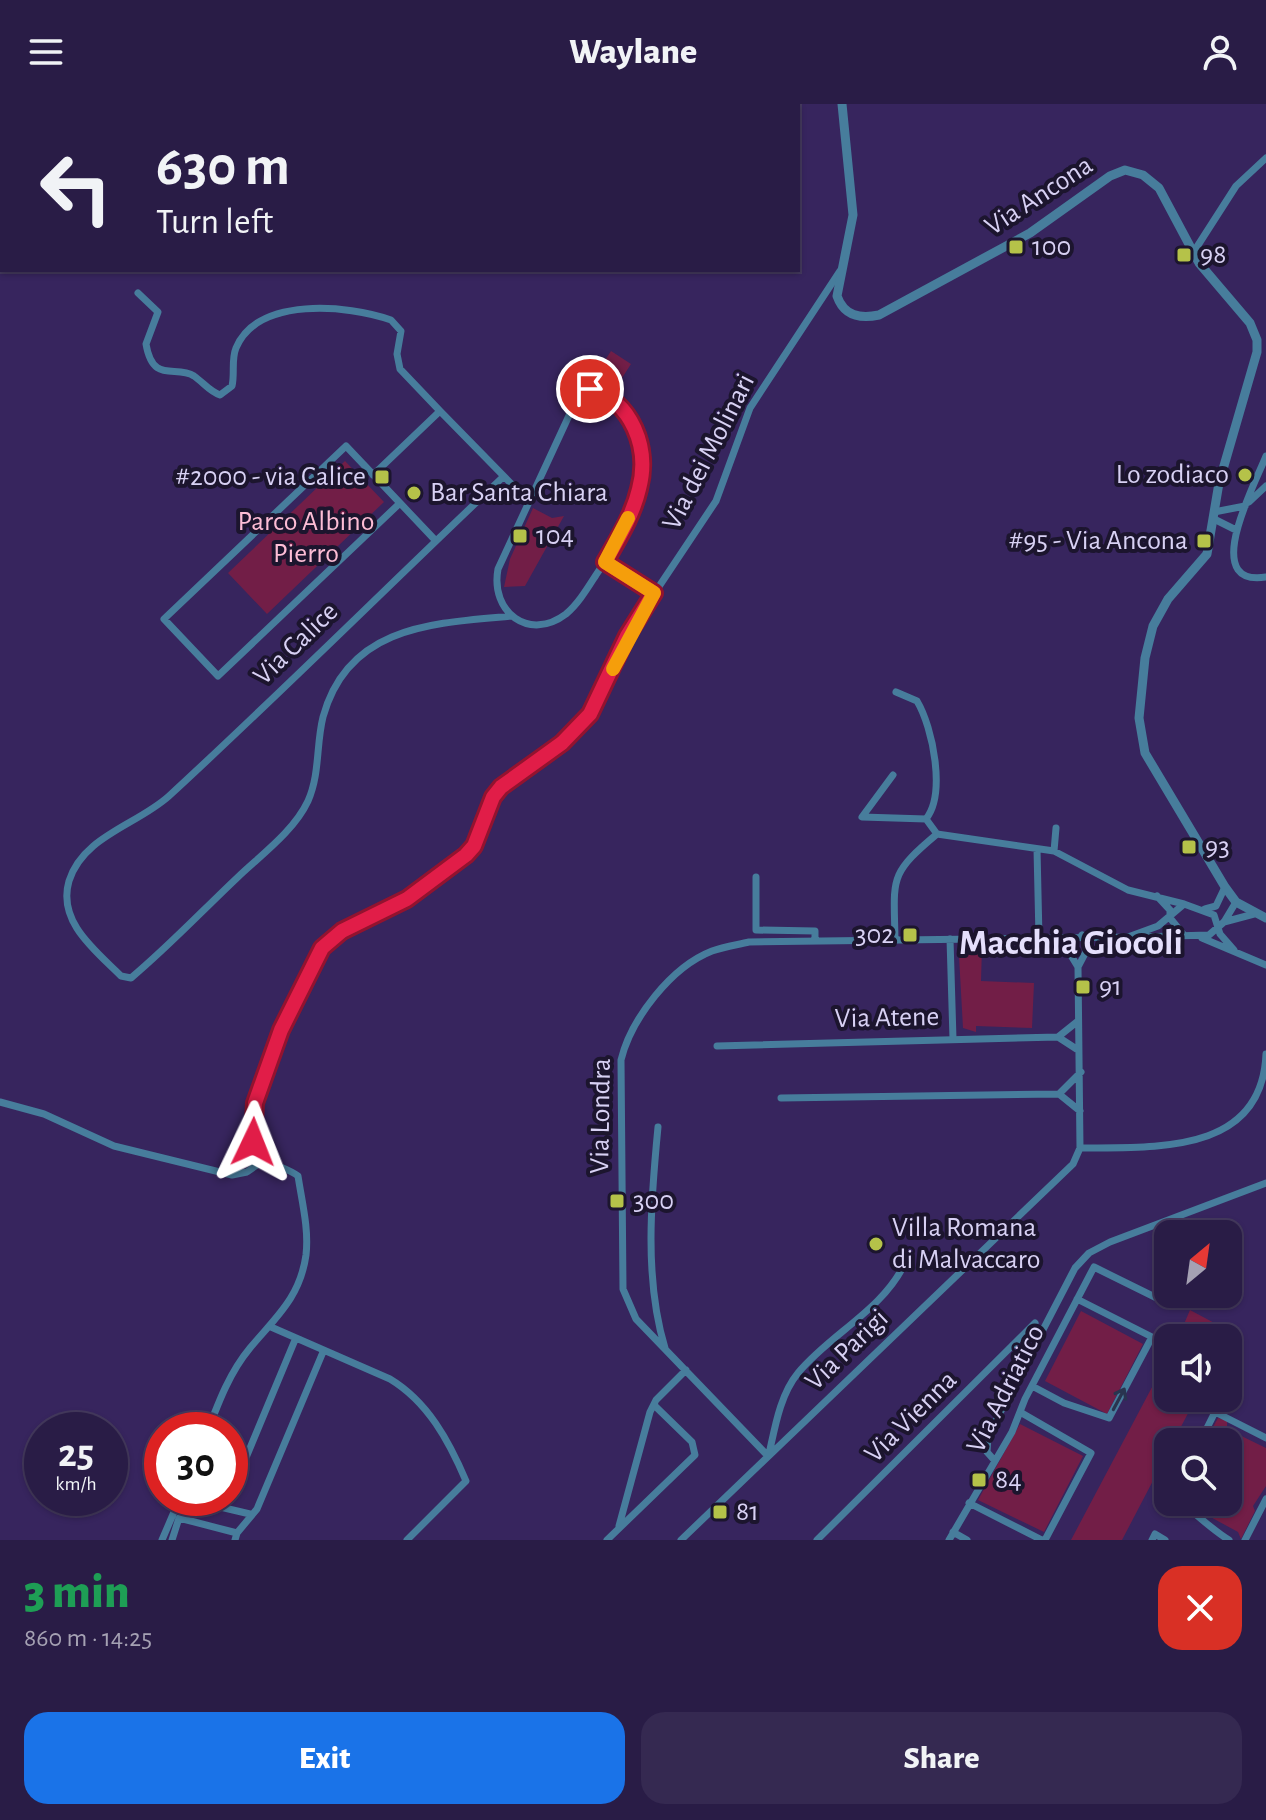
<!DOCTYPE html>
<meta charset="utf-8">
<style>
body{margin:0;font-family:"Alegreya Sans",sans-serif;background:#352951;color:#f1f3f6;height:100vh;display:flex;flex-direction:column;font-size:30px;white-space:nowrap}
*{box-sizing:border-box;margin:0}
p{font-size:26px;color:#a5a1b3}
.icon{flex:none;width:44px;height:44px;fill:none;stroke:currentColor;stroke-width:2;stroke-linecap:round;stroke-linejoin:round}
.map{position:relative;height:1436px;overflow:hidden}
.side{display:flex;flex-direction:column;background:#291c46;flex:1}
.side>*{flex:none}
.hud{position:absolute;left:0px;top:0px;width:800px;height:168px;box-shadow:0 2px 6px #0004,0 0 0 2px #453a5f;background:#291c46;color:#f1f3f6;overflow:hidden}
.needle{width:52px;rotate:29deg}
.tools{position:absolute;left:1154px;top:1116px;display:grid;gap:16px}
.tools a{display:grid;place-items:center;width:88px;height:88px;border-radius:16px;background:#291c46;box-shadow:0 2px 6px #0004,0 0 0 2px #453a5f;font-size:40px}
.speed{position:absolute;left:24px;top:1308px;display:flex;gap:16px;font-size:40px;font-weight:700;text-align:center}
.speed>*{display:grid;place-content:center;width:104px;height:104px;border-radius:50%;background:#291c46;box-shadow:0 2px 6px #0004,0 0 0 2px #453a5f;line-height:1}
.speed small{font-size:20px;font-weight:400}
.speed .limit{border:12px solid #d22;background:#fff;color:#111}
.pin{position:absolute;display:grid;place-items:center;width:68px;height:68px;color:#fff;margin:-34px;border:4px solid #fff;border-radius:50%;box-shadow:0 2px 8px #0007}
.me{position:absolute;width:88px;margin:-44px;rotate:2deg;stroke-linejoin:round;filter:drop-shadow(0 0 6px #0008)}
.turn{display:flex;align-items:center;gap:28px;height:168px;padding:0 24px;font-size:36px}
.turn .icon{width:104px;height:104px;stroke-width:2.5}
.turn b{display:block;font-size:56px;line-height:68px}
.round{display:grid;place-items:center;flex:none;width:84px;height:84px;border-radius:24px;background:#352951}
.head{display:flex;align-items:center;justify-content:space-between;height:136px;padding:0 24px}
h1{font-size:48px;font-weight:800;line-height:60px;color:#1e9e55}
.primary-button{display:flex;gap:16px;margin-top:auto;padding:16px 24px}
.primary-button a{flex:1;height:92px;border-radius:24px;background:#1a73e8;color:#fff;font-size:32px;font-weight:800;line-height:92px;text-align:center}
.primary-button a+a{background:#352951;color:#f1f3f6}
header{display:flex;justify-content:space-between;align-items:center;height:104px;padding:0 24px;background:#291c46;font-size:36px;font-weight:800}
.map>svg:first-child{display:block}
.green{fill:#721e47}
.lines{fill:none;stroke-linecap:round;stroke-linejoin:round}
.minor{stroke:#477d9c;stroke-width:7}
.tertiary{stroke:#477d9c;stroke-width:9}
.oneway{stroke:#29344f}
.route-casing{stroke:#92132f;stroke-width:20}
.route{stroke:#e11d48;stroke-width:14}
.slow{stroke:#f59e0b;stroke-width:14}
.poi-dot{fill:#b5c249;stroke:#1c152e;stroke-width:3}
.labels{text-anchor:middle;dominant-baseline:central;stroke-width:8;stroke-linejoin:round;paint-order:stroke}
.street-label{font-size:28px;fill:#d8d1f4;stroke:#1c152e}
.poi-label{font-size:28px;fill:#d8d1f4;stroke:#1c152e;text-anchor:start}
.park-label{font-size:28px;fill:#fdbdd5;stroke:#1c152e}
.district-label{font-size:36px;font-weight:bold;fill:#e5dffc;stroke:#1c152e}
</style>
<header><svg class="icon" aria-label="menu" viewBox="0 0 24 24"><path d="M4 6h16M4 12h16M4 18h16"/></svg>Waylane<svg class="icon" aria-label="person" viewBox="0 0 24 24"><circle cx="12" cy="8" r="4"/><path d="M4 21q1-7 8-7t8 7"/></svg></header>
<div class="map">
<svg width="1266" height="1436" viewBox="0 0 1266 1436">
<rect width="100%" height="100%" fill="#37255e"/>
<path class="green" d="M611,247l20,13 -9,14 -20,-13z
M345,357l39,41 -117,112 -39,-41z
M533,404l19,10 12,-2 -39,70 -21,1 6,-28z
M969,843h13l-1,34 53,2 -2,45 -56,-2v6l-13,-4 -4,-72z
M1190,1206l43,23 -5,10v-5h-50z
M1081,1207l62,33 -36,70 -62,-33z
M1168,1253v41h28l-23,44h-5v10l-46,88h-51z
M1218,1314l9,2v9l39,19v38l-13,20 2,5 -14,28 -3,-7 -33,-18 -1,-7 -9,-5h33v-60h-15l4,-8 -4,-7z
M1020,1320l63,32 -39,76 -66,-32z"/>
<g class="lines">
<path class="minor" d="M1193,149l43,-67 30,-28
M138,189l20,19 -12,32c7,41 30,20 48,32 10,7 15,15 26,19l12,-9c3,-12 -1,-26 4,-38 22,-52 112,-43 155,-28l10,11 -4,23 3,15 40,42
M590,285c90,27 42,135 6,186 -9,14 -18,29 -30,39 -37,28 -76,-2 -68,-45l81,-175z
M346,342l54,57 -182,173 -54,-57z
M1266,352c-9,24 -68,132 0,121
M373,371l67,-64 88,90
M503,373c-112,106 -221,215 -334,319 -32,29 -86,40 -100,85 -12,41 27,70 52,95l10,2c37,-31 71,-67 107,-101 23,-22 56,-46 70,-76 12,-27 8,-56 15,-84 25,-92 111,-94 189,-101
M1249,398l17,-16
M400,399l36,38
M1214,408l31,-6
M1214,415l22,11
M605,458l49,31
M896,588l21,9c16,27 29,93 9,118
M893,671l-31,42 64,2 11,15
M937,730l117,17 74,39 56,14
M1037,745l2,89
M1054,747l2,-23
M756,773v53l59,1v9
M1157,792l13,14v8l13,16
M1205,805l11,-3 9,-19
M1224,818l30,-8
M1138,833l71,-2 15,-13 12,-20
M1202,834l64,27
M950,835l3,100
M895,836c-1,-62 -7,-65 42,-106
M1078,863l11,-21 -7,-11
M1058,933l20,-16
M1058,933l20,13
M717,942l341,-9
M1059,990l22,-22
M1059,990l21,17
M781,994l278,-4
M0,998l44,12 70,32 118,29 15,-3 17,-12
M658,1023c-7,72 -14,152 7,221
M1080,1044c75,-1 182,7 186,-94
M271,1223l119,52c38,23 59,62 76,102l-59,59
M1032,1282l32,17 45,15 43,-81 -75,-38
M1020,1308l71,41 -46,87
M208,1326c11,-29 22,-58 42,-82 25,-30 50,-50 56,-93 3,-26 -4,-53 -8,-79 -11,-9 -37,-14 -42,-23 -19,-35 47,-189 76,-214 16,-15 40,-21 60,-31 26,-14 50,-35 74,-53l8,-9 19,-49 8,-10 61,-44 28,-29 48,-96 78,-117 34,-93 90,-137
M1200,1338l15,-30 51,26
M769,1350c6,-27 11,-59 29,-81 32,-39 85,-63 107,-110
M768,1352l-132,-137 -13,-30 -2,-229c10,-41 50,-93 91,-109 11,-4 24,-6 37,-9l379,-5 30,-11 26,-22 30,11 6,19 14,16
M995,1357l-8,-9 1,-16 87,-168 14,-15 21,-11 156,-59
M230,1392l65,-156
M182,1394l68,16
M1180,1398c18,13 31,27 49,38
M969,1399l73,37
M619,1422l31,-114 6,-12 30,-30
M953,1428l14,8
M237,1429l20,-24 66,-157
M162,1436l18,-42
M172,1436l7,-22 58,15 -2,7
M607,1436l88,-85 -3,-13 -38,-37
M681,1436l392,-376 7,-16 -2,-181 -14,-23 -11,-5
M817,1436l218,-217
M949,1436l63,-108 13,-33 69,-132 79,39 16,-9
M1152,1436l3,-6 10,6
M1245,1436l21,-41"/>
<path class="tertiary" d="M842,0l11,111 -16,81c7,20 23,23 42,19l151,-82 80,-57 15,-6 18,5 16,13 40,75 51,60 7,17v12l-38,131 -12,71 -39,45 -15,27 -8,32 -6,60 6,35 80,134 11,15 30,16"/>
</g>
<defs><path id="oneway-shaft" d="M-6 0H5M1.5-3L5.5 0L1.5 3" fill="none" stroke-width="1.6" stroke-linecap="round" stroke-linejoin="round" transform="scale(2)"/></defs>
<use class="oneway" href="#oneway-shaft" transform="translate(1119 1295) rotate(-62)"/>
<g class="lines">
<defs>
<path id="route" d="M253,1038l2,-39 26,-73 41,-82 20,-17 65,-32 59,-44 8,-9 19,-49 8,-10 61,-44 28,-29 37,-78 27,-43 -49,-31c13,-23 28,-47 34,-73 11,-41 -7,-88 -49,-100"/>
</defs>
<use href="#route" class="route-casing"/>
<use href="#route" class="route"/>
<path class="slow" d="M613,565l41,-76 -49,-31 23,-44"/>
</g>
<g class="poi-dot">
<rect x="1008" y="135" width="16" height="16" rx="4"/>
<rect x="1176" y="143" width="16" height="16" rx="4"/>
<circle cx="1245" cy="371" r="8"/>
<rect x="374" y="365" width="16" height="16" rx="4"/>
<circle cx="414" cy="389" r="8"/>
<rect x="512" y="424" width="16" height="16" rx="4"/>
<rect x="1196" y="429" width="16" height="16" rx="4"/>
<rect x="1181" y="735" width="16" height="16" rx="4"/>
<rect x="902" y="823" width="16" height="16" rx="4"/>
<rect x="1075" y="875" width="16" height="16" rx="4"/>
<rect x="609" y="1089" width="16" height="16" rx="4"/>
<circle cx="876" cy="1140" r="8"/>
<rect x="971" y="1368" width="16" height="16" rx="4"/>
<rect x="712" y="1400" width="16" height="16" rx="4"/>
</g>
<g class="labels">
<g class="street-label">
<text transform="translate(1039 92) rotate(-33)">Via Ancona</text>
<text transform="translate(709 348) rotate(-63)">Via dei Molinari</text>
<text transform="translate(296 540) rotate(-44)">Via Calice</text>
<text transform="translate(887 914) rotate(-1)">Via Atene</text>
<text transform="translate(601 1012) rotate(-89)">Via Londra</text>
<text transform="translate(847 1246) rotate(-44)">Via Parigi</text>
<text transform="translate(1006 1285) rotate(-63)">Via Adriatico</text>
<text transform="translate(911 1313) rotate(-45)">Via Vienna</text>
</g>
<g class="poi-label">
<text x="1032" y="143">100</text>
<text x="1200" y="151">98</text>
<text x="1229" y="371" text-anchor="end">Lo zodiaco</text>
<text x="366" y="373" text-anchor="end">#2000 - via Calice</text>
<text x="430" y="389">Bar Santa Chiara</text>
<text x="536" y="432">104</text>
<text x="1188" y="437" text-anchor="end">#95 - Via Ancona</text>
<text x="1205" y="743">93</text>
<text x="894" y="831" text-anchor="end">302</text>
<text x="1099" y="883">91</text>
<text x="633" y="1097">300</text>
<text x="892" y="1124">Villa Romana<tspan x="892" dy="32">di Malvaccaro</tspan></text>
<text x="995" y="1376">84</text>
<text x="736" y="1408">81</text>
</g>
<g class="park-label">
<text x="306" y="418">Parco Albino<tspan x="306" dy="32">Pierro</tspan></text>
</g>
<g class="district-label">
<text x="1071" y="839">Macchia Giocoli</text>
</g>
</g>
</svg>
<div class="tools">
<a><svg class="needle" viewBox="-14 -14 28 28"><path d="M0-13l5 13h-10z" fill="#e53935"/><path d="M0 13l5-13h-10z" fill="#a5a1b3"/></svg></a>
<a><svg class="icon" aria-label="sound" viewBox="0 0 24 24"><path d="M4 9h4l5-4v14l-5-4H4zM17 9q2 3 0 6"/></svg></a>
<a><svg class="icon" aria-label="search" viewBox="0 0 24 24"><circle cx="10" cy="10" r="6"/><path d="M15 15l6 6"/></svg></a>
</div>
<div class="speed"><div>25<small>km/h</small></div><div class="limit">30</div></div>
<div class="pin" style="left:590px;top:285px;background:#d93025"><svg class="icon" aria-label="arrive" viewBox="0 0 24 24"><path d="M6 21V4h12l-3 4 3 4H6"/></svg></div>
<svg class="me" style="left:253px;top:1038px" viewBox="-20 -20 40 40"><path d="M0-17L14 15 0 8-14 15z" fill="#e11d48" stroke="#fff" stroke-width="4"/></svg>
<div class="hud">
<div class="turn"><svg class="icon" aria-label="left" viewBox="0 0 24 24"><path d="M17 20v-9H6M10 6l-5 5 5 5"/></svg><div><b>630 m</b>Turn left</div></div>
</div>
</div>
<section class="side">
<div class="head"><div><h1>3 min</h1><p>860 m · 14:25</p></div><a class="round" style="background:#d93025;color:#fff"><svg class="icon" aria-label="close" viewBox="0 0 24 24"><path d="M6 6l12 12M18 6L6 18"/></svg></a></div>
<div class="primary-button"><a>Exit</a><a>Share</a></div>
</section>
